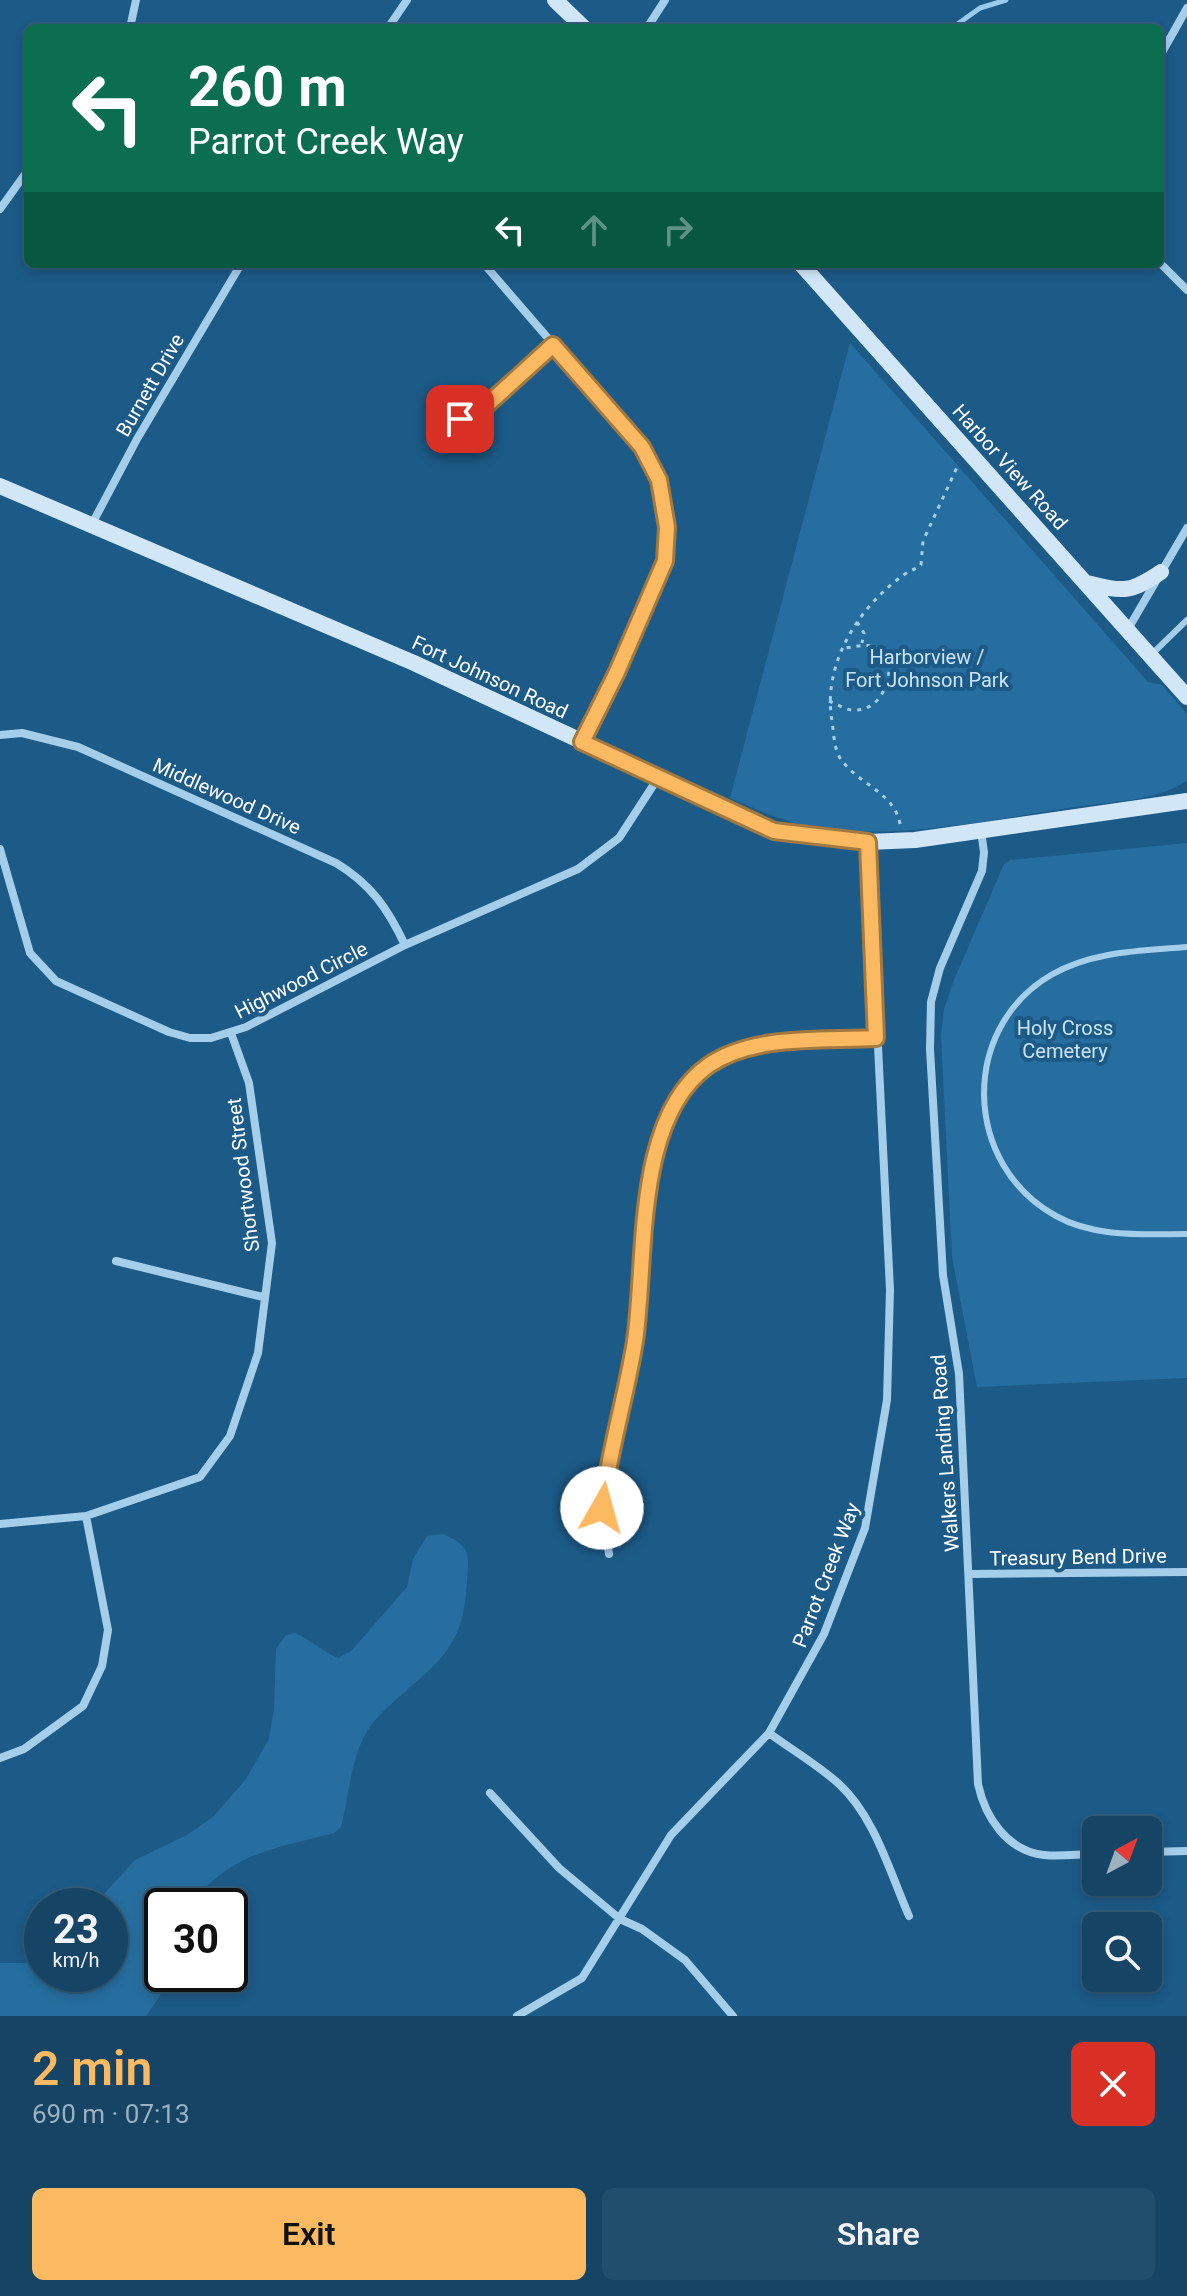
<!DOCTYPE html>
<meta charset="utf-8">
<style>
body{margin:0;font-family:Roboto,sans-serif;background:#224e6e;color:#f1f3f6;height:100vh;display:flex;flex-direction:column;font-size:30px;white-space:nowrap}
*{box-sizing:border-box;margin:0}
p{font-size:26px;color:#9db0bf}
.icon{flex:none;width:44px;height:44px;fill:none;stroke:currentColor;stroke-width:2;stroke-linecap:round;stroke-linejoin:round}
.map{position:relative;height:2016px;overflow:hidden}
.details{display:flex;flex-direction:column;background:#154465;flex:1}
.details>*{flex:none}
.guide{position:absolute;left:24px;top:24px;width:1140px;height:244px;border-radius:12px;box-shadow:0 4px 12px #0003,0 0 0 2px #345c79;background:#0b6e4f;color:#fff;overflow:hidden}
.needle{width:52px;rotate:41deg}
.buttons{position:absolute;left:1082px;top:1816px;display:grid;gap:16px}
.buttons a{display:grid;place-items:center;width:80px;height:80px;border-radius:12px;background:#154465;box-shadow:0 4px 12px #0003,0 0 0 2px #345c79;font-size:40px}
.speed{position:absolute;left:24px;top:1888px;display:flex;gap:16px;font-size:40px;font-weight:700;text-align:center}
.speed>*{display:grid;place-content:center;width:104px;height:104px;border-radius:50%;background:#154465;box-shadow:0 4px 12px #0003,0 0 0 2px #345c79;line-height:1}
.speed small{font-size:20px;font-weight:400}
.speed .limit{border:4px solid #111;border-radius:12px;background:#fff;color:#111}
.pin{position:absolute;display:grid;place-items:center;width:68px;height:68px;color:#fff;margin:-34px;border-radius:16px;box-shadow:0 4px 12px #0006}
.me{position:absolute;width:88px;margin:-44px;rotate:7deg;stroke-linejoin:round;filter:drop-shadow(0 0 6px #0008)}
.turn{display:flex;align-items:center;gap:28px;height:168px;padding:0 32px;font-size:36px}
.turn .icon{width:104px;height:104px;stroke-width:2.5}
.turn b{display:block;font-size:56px;line-height:68px}
.lanes{display:flex;align-items:center;height:76px;padding:0 32px;background:#0003;justify-content:center;gap:40px;direction:ltr}
.lanes .off{opacity:.35}
.round{display:grid;place-items:center;flex:none;width:84px;height:84px;border-radius:12px;background:#224e6e}
.head{display:flex;align-items:center;justify-content:space-between;height:136px;padding:0 32px}
h1{font-size:48px;font-weight:600;line-height:60px;color:#fbba62}
.button{display:flex;gap:16px;margin-top:auto;padding:16px 32px}
.button a{flex:1;height:92px;border-radius:12px;background:#fbba62;color:#111;font-size:32px;font-weight:600;line-height:92px;text-align:center}
.button a+a{background:#224e6e;color:#f1f3f6}
.map>svg:first-child{display:block}
.green{fill:#266e9f}
.lines{fill:none;stroke-linecap:round;stroke-linejoin:round}
.stream{stroke:#98cbed;stroke-width:5}
.path{stroke:#a5ceeb;stroke-width:3;stroke-dasharray:4 6;stroke-linecap:butt}
.lane{stroke:#a5ceeb;stroke-width:6}
.street{stroke:#a5ceeb;stroke-width:8}
.secondary{stroke:#d1e7f8;stroke-width:16}
.route-casing{stroke:#a37940;stroke-width:20}
.route{stroke:#fbba62;stroke-width:14}
.labels{text-anchor:middle;dominant-baseline:central;stroke-width:8;stroke-linejoin:round;paint-order:stroke}
.street-label{font-size:20px;fill:#fff;stroke:#1c5a87}
.park-label{font-size:20px;fill:#cae5f8;stroke:#1c5a87}
</style>
<div class="map">
<svg width="1187" height="2016" viewBox="0 0 1187 2016">
<rect width="100%" height="100%" fill="#1c5a87"/>
<path class="green" d="M850,343l298,339 14,3 25,29v67c-32,20 -76,21 -113,26 -82,13 -167,31 -250,22 -33,-4 -64,-18 -94,-31z
M1187,843v535l-210,9 -25,-130 -11,-221 3,-27 10,-29 50,-116 6,-4z
M443,1534c28,13 26,18 24,47 -3,62 -23,77 -68,116 -11,10 -26,23 -33,36 -16,29 -17,63 -25,94l-7,6c-62,16 -103,20 -145,73h-27v68h4l-6,22 -14,20h-146v-53h25l17,-12v23h68v-68h-17l42,-46 52,-25 26,-18 33,-38 23,-40 5,-30 2,-60 10,-14 9,-2c16,7 27,18 43,25l14,-8 55,-63 6,-28 14,-23z"/>
<g class="lines">
<path class="stream" d="M952,28l28,-20 26,-8"/>
<path class="path" d="M857,622l7,11 -2,10
M829,701c8,3 16,9 24,9 27,2 40,-30 35,-52 -13,-18 -25,-12 -43,-10
M900,824c-5,-30 -39,-39 -57,-62 -9,-10 -9,-27 -11,-41 -10,-57 27,-115 73,-147 6,-4 11,-5 16,-9l2,-24 36,-78"/>
<path class="lane" d="M1151,655l36,-35
M1187,947c-46,4 -95,4 -136,28 -92,54 -88,190 5,241 39,22 88,18 131,18"/>
<path class="street" d="M130,28l6,-28
M388,28l19,-28
M647,28l18,-28
M1160,56l27,-48
M0,209l28,-39
M1160,263l27,27
M484,264l158,183c13,26 25,52 25,82 0,57 -58,159 -85,212
M443,424l33,-9 77,-70
M92,524l45,-85 104,-175
M1128,629l59,-101
M0,735l22,-2 56,14 258,116c35,21 52,46 69,82
M981,831l3,21 -2,19 -42,97 -9,34 -1,47 13,226 16,99 19,410c7,33 29,67 66,71 17,2 35,-1 52,-1
M0,849l30,104 26,28 113,51 21,6h21l35,-11 159,-82 173,-76 41,-31 39,-60
M116,1261l147,36
M0,1524l86,-8 114,-39 30,-41 28,-83 14,-110 -23,-160 -18,-50
M609,1554c-2,-15 -7,-33 -7,-48 3,-57 25,-111 33,-167 11,-78 1,-225 75,-274 46,-31 113,-24 166,-27
M970,1574l217,-2
M769,1733c23,17 49,32 70,51 36,33 51,89 70,132
M0,1758l24,-9 59,-43 19,-40 6,-36 -22,-114
M490,1793l69,75 61,51 22,10 43,31 48,56
M1148,1852l39,-1
M517,2016l65,-38 89,-143 98,-102 55,-99 41,-106 22,-128 3,-110 -22,-447"/>
<path class="secondary" d="M555,0l29,28
M801,264l386,433
M0,486l414,177 360,168 94,11 47,-2 272,-39
M1087,583c37,9 43,10 74,-11"/>
</g>
<g class="lines">
<defs>
<path id="route" d="M460,419l16,-4 77,-70 89,102 17,33 8,47 -2,34 -48,111 -35,70 192,89 94,11 8,196c-52,3 -122,-4 -167,27 -76,53 -62,195 -74,276 -9,56 -26,110 -33,167"/>
</defs>
<use href="#route" class="route-casing"/>
<use href="#route" class="route"/>
</g>
<g class="labels">
<g class="street-label">
<text transform="translate(150 385) rotate(-60)">Burnett Drive</text>
<text transform="translate(1010 467) rotate(48)">Harbor View Road</text>
<text transform="translate(490 677) rotate(25)">Fort Johnson Road</text>
<text transform="translate(227 796) rotate(24)">Middlewood Drive</text>
<text transform="translate(301 980) rotate(-27)">Highwood Circle</text>
<text transform="translate(243 1175) rotate(-97)">Shortwood Street</text>
<text transform="translate(945 1453) rotate(-94)">Walkers Landing Road</text>
<text transform="translate(1078 1557) rotate(-1)">Treasury Bend Drive</text>
<text transform="translate(826 1575) rotate(-69)">Parrot Creek Way</text>
</g>
<g class="park-label">
<text x="927" y="657">Harborview /<tspan x="927" dy="23">Fort Johnson Park</tspan></text>
<text x="1065" y="1028">Holy Cross<tspan x="1065" dy="23">Cemetery</tspan></text>
</g>
</g>
</svg>
<div class="buttons">
<a><svg class="needle" viewBox="-14 -14 28 28"><path d="M0-13l5 13h-10z" fill="#e53935"/><path d="M0 13l5-13h-10z" fill="#9db0bf"/></svg></a>
<a><svg class="icon" aria-label="search" viewBox="0 0 24 24"><circle cx="10" cy="10" r="6"/><path d="M15 15l6 6"/></svg></a>
</div>
<div class="speed"><div>23<small>km/h</small></div><div class="limit">30</div></div>
<div class="pin" style="left:460px;top:419px;background:#d93025"><svg class="icon" aria-label="arrive" viewBox="0 0 24 24"><path d="M6 21V4h12l-3 4 3 4H6"/></svg></div>
<svg class="me" style="left:602px;top:1508px" viewBox="-20 -20 40 40"><circle r="19" fill="#fff"/><path d="M0-13L10 11 0 6-10 11z" fill="#fbba62"/></svg>
<div class="guide">
<div class="turn"><svg class="icon" aria-label="left" viewBox="0 0 24 24"><path d="M17 20v-9H6M10 6l-5 5 5 5"/></svg><div><b>260 m</b>Parrot Creek Way</div></div>
<div class="lanes"><svg class="icon" aria-label="left" viewBox="0 0 24 24"><path d="M17 20v-9H6M10 6l-5 5 5 5"/></svg><svg class="icon off" aria-label="ahead" viewBox="0 0 24 24"><path d="M12 20V5M6 11l6-6 6 6"/></svg><svg class="icon off" aria-label="right" viewBox="0 0 24 24"><path d="M7 20v-9h11M14 6l5 5-5 5"/></svg></div>
</div>
</div>
<section class="details">
<div class="head"><div><h1>2 min</h1><p>690 m · 07:13</p></div><a class="round" style="background:#d93025;color:#fff"><svg class="icon" aria-label="close" viewBox="0 0 24 24"><path d="M6 6l12 12M18 6L6 18"/></svg></a></div>
<div class="button"><a>Exit</a><a>Share</a></div>
</section>
